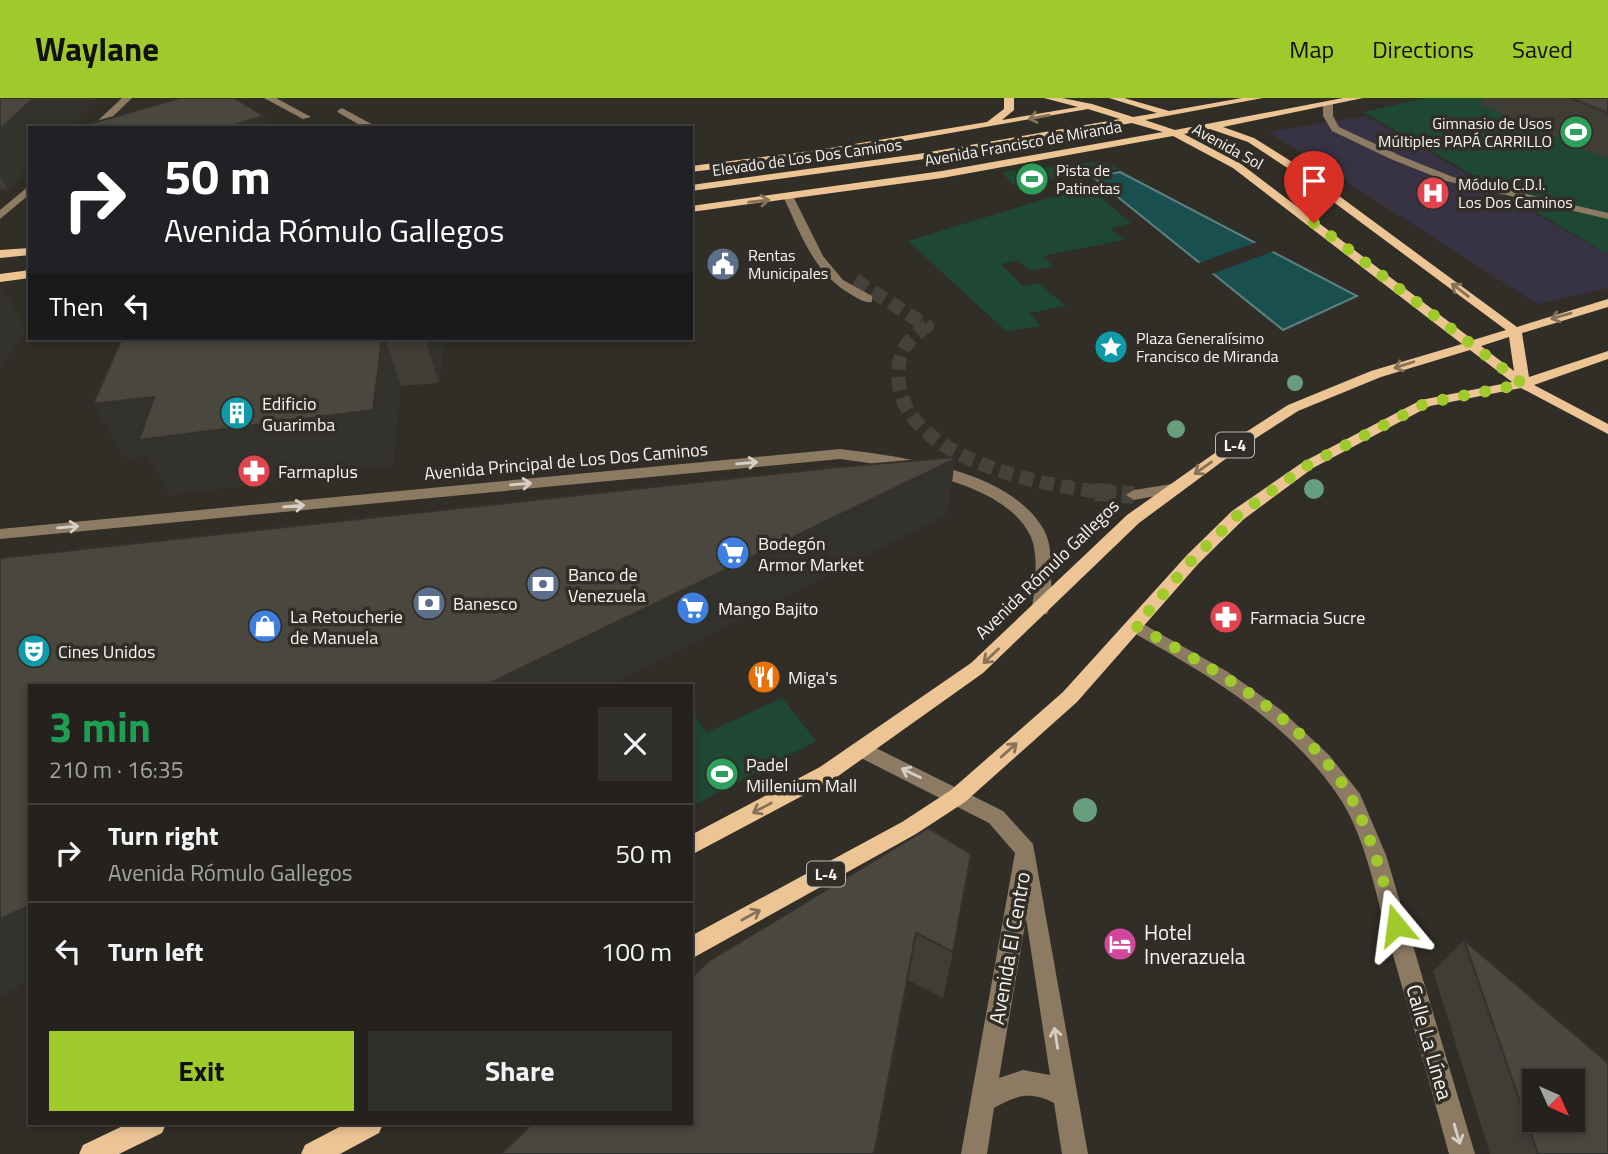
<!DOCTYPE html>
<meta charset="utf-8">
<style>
body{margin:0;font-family:"Titillium Web",sans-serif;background:#312f2a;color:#f1f3f6;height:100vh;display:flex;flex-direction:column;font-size:26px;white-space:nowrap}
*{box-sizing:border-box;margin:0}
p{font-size:23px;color:#a3a4a4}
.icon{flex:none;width:38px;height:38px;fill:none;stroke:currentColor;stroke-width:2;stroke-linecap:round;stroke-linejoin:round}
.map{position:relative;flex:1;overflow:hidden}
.details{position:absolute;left:28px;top:586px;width:665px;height:441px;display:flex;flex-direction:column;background:#25221d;border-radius:0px;box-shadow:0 4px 10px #0003,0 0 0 2px #423f3b}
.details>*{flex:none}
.hud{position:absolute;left:28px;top:28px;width:665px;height:214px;border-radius:0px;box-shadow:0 4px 10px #0003,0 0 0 2px #423f3b;background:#202124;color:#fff;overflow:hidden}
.needle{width:46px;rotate:135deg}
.tools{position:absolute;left:1522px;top:971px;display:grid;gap:14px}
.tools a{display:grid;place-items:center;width:63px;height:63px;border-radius:0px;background:#25221d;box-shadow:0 4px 10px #0003,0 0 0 2px #423f3b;font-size:35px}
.pin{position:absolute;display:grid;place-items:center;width:60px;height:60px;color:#fff;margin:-72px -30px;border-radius:50% 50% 50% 0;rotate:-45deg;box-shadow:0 0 7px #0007}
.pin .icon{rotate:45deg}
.me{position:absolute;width:77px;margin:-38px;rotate:344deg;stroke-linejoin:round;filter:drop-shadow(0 0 5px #0008)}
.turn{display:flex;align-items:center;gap:24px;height:147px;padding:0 21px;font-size:32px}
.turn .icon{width:91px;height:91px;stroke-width:2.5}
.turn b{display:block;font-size:49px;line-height:60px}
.then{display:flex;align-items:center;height:66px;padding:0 21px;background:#0003;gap:14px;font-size:26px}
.round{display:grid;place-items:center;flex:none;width:74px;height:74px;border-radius:0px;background:#312f2a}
.headline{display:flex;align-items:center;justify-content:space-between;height:119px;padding:0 21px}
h1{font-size:42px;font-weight:700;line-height:52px;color:#1e9e55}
.button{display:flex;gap:14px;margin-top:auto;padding:14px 21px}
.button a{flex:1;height:80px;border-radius:0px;background:#a0c92c;color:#111;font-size:28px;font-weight:700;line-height:80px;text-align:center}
.button a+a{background:#312f2a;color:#f1f3f6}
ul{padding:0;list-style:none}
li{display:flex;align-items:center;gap:21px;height:98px;padding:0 21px;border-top:2px solid #423f3b}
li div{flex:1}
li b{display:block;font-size:26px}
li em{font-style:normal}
header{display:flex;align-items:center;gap:42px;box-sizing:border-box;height:98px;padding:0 35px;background:#a0c92c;color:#111}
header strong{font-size:33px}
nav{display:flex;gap:38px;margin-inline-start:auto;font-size:24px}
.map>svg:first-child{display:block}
.medical{fill:#373344}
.green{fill:#1e4834}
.water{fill:#1a4f50;stroke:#5c8080;stroke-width:2}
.pier{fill:#312e27}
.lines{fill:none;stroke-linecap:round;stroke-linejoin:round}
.minor-tunnel-far1{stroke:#45423b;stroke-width:14;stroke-dasharray:14 7;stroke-linecap:butt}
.minor-tunnel{stroke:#45423b;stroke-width:18;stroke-dasharray:18 9;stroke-linecap:butt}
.minor{fill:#8d7a63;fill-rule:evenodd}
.major{fill:#edc595;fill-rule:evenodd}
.tree{fill:#679e7e}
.wall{fill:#403d36}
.shaded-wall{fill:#34322c}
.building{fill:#4a473f;stroke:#34322c;stroke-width:2;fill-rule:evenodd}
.oneway{stroke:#867258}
.oneway2{stroke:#d6cfc6}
.route{stroke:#a0c92c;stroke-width:12;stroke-dasharray:0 21.6}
.labels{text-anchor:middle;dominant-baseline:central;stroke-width:7;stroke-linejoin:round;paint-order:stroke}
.far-poi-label{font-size:16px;fill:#f6f4f0;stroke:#312e27;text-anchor:start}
.far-street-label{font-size:16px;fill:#f6f4f0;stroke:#312e27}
.shield{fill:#312e27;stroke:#bbb9b4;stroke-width:2}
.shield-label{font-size:16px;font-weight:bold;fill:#f6f4f0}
.poi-label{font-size:18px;fill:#f6f4f0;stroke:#312e27;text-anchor:start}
.street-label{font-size:18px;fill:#f6f4f0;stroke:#312e27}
.near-poi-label{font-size:21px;fill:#f6f4f0;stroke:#312e27;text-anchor:start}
.near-street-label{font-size:21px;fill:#f6f4f0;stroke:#312e27}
</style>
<header>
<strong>Waylane</strong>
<nav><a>Map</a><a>Directions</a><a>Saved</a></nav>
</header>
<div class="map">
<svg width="1608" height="1056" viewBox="0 0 1608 1056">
<rect width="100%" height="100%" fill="#312e27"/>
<path class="medical" d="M1366,18l242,139v33l-71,16 -268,-172z"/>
<path class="green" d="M1426,0h182v156l-244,-142z
M1101,63l18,8 -106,16 -11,-13z
M1087,88l44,37 -20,5 13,12 -81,16 10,10 -22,5 -14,-11 -16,4 22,22 15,-3 28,23 -37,7 12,13 -35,5 -98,-90z
M782,600l34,43 -125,66v-98l15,24z"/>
<path class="water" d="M1120,74l237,124 -74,34 -190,-153z"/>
<path class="pier" d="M1260,143l17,9 -68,25 -13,-11z"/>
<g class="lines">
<path class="minor-tunnel-far1" d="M855,182l72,46c-23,16 -31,29 -28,58 10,80 160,106 225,110"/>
<path class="minor-tunnel" d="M1095,394l39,3"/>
<path class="minor" d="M122,0h10l-31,30h-11z
M264,0h12l35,19 -8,2z
M1328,3l5,3v12l6,11 62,29 52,21 155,36v6l-162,-38 -53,-21 -61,-29 -9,-15v-12z
M342,10l33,18 2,2h-12l-26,-15 -2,-2z
M30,87v9l-30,25v-9z
M785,98l9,2 29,58 20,24 29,16v6c-8,1 -13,-3 -20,-7 -37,-20 -51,-60 -68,-97z
M840,351c62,8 170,20 204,81 7,13 7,28 7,42 0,13 2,31 -4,42h-12l-3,-4c2,-22 8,-54 -2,-75 -27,-55 -136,-69 -190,-76l-840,80v-10z
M1172,386l8,5 -3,3 -43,8 -8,-5 8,-5z
M1136,522l92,52 53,38 48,45 31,39 26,61 89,299h-26c-20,-74 -41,-147 -62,-220 -13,-47 -22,-99 -50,-140 -50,-73 -131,-121 -207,-163l-3,-5 3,-5z
M864,644l139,69 30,33 55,310h-26l-8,-51c-23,-12 -38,-8 -60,5l-7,46h-26l54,-301 -26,-30 -132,-67 -3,-6 3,-6zM1026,820l24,157 -27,-5 -24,8z"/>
<path class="major" d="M1004,0h10v12l-12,10 76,-13 -34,-9h18l30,6 41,13 24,-4 -48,-15h15l45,13 73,-13h21l-118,22 30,10 168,-32h20l-140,29 31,11 43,27 220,162 91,-28v8l-86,26 7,44 79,-26v8l-74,26 74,39v10l-87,-46 -91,18 -117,62 -69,51 -45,44 -122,139 -112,100 -49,32 -225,125v-23l211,-114 49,-32 112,-98 124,-137 45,-44 71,-49 118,-62 91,-18 -42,-32 -89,27 -83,34 -59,38 -100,74 -156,150 -149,106 -143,76v-20l129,-68 151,-104 156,-148 102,-72 59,-38 83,-34 91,-27 -229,-176 -60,-32 -231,42 -251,34v-6l251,-35 221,-39 -31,-9 -214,37 -227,31v-6l227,-31 202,-35 -32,-10 -270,47 -127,16v-6l127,-16 169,-28 17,-13zM1210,31l38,13 41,27 217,161 -33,10 -232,-176 -57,-30zM1509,239l5,34 -33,-25z
M30,150v7l-30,3v-8z
M30,172v8l-30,4v-8z
M127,1026h39l-4,9 -43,21h-40l4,-9z
M345,1026h38l-4,9 -39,21h-39l4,-9z"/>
</g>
<g class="tree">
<circle cx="1295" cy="285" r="8"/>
<circle cx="1176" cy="331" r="9"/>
<circle cx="1314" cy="391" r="10"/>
<circle cx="1085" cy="712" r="12"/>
</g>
<path class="wall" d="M0,0h97l-29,30h-38l-22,62 -7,-2 -1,2z
M1484,0h124v61l-127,-54z
M122,240h322l-5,45 -38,3 -8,79 -223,30 -22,-39 -23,3z
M928,730l25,124 -10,46 -35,-18 -33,174h-372l188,-30z
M1464,842l144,214h-118l-57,-183z"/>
<path class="shaded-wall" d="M34,0h63l-29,30h-38v40l-22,22 -8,-15v-46z
M264,18l4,12h-44z
M0,186l28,45 -28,40z
M382,240h3l16,48 -8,79 -223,30 -22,-39 -23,3 -32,-55z
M425,240h19l-5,45z
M955,361l-7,55 -338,172h-126z
M30,807v75l-30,16v-77z
M916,835l-41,221h-1z"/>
<path class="building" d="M0,0h34l-34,31z
M180,0h54l30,18 -40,12h-149z
M1571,0h37v15z
M122,240h260l-9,72 -234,30 15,-43 -61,7z
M954,359l1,2 -471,227h-454v219l-30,14v-361l829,-90z
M928,730l43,26 -18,98 -37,-19 -42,221h-370l-2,-1 30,-29h159v-146l18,-17z
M1464,842l144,123v91h-70zM1535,984h38v38h-38z"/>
<defs><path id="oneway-shaft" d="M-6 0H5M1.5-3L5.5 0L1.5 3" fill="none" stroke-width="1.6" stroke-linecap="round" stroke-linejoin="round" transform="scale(1.75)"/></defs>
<g class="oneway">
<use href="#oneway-shaft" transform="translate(1039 19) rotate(170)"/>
<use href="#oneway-shaft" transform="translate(759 103) rotate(-6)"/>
<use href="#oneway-shaft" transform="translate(1460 192) rotate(-143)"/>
<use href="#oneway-shaft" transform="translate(1561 218) rotate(164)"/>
<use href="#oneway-shaft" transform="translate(1404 267) rotate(162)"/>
<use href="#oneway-shaft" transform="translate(1203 370) rotate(145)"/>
<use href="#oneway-shaft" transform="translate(991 558) rotate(137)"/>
<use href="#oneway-shaft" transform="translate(1009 652) rotate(-42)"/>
<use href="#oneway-shaft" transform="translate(762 710) rotate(152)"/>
<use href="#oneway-shaft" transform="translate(751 817) rotate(-29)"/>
</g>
<g class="oneway2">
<use href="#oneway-shaft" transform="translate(747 365) rotate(-5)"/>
<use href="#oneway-shaft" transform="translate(521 386) rotate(-5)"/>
<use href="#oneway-shaft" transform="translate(294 408) rotate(-5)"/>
<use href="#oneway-shaft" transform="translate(68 429) rotate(-5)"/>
<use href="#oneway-shaft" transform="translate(911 675) rotate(-154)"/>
<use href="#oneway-shaft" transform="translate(1056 940) rotate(-99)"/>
<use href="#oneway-shaft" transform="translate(1457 1036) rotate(74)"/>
</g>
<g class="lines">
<path class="route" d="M1314,125l209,161 -97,19 -118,62 -70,50 -45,44 -57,67c76,42 161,87 210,163 25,41 36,90 50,136"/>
</g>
<defs>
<symbol id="stadium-disc" viewBox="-11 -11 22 22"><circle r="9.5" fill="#2e9e5b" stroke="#312e27"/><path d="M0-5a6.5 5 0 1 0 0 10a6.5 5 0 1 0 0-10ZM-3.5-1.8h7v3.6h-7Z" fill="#fff"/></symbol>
<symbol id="hospital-disc" viewBox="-11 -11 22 22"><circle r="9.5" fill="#e0444e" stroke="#312e27"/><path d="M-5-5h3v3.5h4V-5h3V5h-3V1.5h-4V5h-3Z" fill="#fff"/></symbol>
<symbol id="civic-disc" viewBox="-11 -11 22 22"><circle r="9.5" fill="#5c6f8a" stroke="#312e27"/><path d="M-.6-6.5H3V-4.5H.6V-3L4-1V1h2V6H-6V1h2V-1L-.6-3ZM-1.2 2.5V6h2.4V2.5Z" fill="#fff"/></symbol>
<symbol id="sight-disc" viewBox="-11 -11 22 22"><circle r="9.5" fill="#0f9aa8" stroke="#312e27"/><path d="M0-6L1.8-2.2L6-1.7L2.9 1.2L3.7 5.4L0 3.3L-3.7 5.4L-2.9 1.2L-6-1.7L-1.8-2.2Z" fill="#fff"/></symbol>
<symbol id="building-disc" viewBox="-11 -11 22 22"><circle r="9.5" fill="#0f9aa8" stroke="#312e27"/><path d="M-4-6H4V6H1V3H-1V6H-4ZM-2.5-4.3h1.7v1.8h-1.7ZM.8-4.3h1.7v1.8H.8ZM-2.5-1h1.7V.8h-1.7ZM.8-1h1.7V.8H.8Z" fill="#fff"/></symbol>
<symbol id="pharmacy-disc" viewBox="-11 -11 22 22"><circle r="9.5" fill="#e0444e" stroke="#312e27"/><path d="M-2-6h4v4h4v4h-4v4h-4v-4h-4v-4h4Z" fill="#fff"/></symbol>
<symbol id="supermarket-disc" viewBox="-11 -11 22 22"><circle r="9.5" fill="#3f7fe0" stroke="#312e27"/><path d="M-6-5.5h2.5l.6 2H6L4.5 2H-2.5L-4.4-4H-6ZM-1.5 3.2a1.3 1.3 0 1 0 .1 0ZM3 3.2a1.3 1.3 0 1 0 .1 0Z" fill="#fff"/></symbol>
<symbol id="bank-disc" viewBox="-11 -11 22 22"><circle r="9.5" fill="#5c6f8a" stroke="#312e27"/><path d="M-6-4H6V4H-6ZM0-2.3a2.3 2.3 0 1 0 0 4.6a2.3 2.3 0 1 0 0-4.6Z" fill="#fff"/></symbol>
<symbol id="shop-disc" viewBox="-11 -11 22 22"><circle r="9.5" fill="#3f7fe0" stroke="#312e27"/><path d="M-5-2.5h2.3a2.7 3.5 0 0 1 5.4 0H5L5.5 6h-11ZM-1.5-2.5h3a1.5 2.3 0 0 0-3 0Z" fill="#fff"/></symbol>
<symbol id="theatre-disc" viewBox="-11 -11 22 22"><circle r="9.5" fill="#0f9aa8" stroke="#312e27"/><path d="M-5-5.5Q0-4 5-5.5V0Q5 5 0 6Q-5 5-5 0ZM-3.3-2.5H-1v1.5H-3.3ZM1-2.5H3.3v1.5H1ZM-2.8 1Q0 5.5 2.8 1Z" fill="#fff"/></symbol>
<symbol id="restaurant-disc" viewBox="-11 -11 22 22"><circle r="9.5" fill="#e8710a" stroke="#312e27"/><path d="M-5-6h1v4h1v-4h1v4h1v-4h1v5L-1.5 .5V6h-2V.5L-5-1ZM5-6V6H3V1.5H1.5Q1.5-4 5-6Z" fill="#fff"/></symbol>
<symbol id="hotel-disc" viewBox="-11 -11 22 22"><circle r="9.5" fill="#d1479c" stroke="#312e27"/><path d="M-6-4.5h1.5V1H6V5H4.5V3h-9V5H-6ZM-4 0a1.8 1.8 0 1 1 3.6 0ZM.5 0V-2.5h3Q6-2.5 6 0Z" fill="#fff"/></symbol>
</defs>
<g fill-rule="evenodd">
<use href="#stadium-disc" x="1557" y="15" width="38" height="38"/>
<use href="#stadium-disc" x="1013" y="62" width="38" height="38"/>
<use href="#hospital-disc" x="1414" y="76" width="38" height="38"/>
<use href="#civic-disc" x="704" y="147" width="38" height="38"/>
<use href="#sight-disc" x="1092" y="230" width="38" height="38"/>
<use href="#building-disc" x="218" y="296" width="38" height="38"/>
<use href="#pharmacy-disc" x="235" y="354" width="38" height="38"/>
<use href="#supermarket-disc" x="714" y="436" width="38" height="38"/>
<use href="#bank-disc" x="524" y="467" width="38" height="38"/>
<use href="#bank-disc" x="410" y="486" width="38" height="38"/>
<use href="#supermarket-disc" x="674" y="491" width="38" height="38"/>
<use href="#pharmacy-disc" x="1207" y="500" width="38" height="38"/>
<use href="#shop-disc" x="246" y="509" width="38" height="38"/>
<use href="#theatre-disc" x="15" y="534" width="38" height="38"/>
<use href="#restaurant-disc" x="745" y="560" width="38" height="38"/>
<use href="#stadium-disc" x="703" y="657" width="38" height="38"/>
<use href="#hotel-disc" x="1101" y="827" width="38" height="38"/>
</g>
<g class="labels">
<g class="far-poi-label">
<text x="1552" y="25" text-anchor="end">Gimnasio de Usos<tspan x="1552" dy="18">Múltiples PAPÁ CARRILLO</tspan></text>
<text x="1056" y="72">Pista de<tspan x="1056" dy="18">Patinetas</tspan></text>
<text x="1458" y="86">Módulo C.D.I.<tspan x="1458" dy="18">Los Dos Caminos</tspan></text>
<text x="748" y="157">Rentas<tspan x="748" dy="18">Municipales</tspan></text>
<text x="1136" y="240">Plaza Generalísimo<tspan x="1136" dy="18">Francisco de Miranda</tspan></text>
</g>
<g class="far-street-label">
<text transform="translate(1023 45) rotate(-10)">Avenida Francisco de Miranda</text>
<text transform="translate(1228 48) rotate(29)">Avenida Sol</text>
<text transform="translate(807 59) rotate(-8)">Elevado de Los Dos Caminos</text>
</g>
<g class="shield">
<rect x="1216" y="334.5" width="38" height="25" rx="5"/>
<rect x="807" y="763.5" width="38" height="25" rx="5"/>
</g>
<g class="shield-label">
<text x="1235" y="347">L-4</text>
<text x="826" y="776">L-4</text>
</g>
<g class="poi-label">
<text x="262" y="305">Edificio<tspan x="262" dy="21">Guarimba</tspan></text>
<text x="278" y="373">Farmaplus</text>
<text x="758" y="445">Bodegón<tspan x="758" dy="21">Armor Market</tspan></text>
<text x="568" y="476">Banco de<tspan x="568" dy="21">Venezuela</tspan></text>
<text x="453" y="505">Banesco</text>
<text x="718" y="510">Mango Bajito</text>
<text x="290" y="518">La Retoucherie<tspan x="290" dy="21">de Manuela</tspan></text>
<text x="1250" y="519">Farmacia Sucre</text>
<text x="58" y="553">Cines Unidos</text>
<text x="788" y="579">Miga's</text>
<text x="746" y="666">Padel<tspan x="746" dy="21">Millenium Mall</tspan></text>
</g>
<g class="street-label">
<text transform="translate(566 363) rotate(-5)">Avenida Principal de Los Dos Caminos</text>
<text transform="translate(1047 471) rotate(-44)">Avenida Rómulo Gallegos</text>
</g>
<g class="near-poi-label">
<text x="1144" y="834">Hotel<tspan x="1144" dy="24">Inverazuela</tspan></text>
</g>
<g class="near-street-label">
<text transform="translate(1009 850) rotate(-80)">Avenida El Centro</text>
<text transform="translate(1430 944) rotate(74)">Calle La Línea</text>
</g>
</g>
</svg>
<div class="tools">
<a><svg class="needle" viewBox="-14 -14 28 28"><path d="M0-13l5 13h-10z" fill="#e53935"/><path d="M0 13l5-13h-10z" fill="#a3a4a4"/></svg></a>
</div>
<div class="pin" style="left:1314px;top:125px;background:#d93025"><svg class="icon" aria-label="arrive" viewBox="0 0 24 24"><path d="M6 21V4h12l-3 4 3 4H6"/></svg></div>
<svg class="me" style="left:1396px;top:827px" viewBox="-20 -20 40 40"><path d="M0-17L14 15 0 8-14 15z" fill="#a0c92c" stroke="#fff" stroke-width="4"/></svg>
<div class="hud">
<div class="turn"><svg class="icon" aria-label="right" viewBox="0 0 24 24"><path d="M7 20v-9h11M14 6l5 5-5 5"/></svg><div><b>50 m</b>Avenida Rómulo Gallegos</div></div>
<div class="then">Then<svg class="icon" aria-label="left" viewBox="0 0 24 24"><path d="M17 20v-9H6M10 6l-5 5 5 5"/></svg></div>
</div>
<section class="details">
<div class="headline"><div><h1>3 min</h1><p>210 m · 16:35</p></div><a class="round"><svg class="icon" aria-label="close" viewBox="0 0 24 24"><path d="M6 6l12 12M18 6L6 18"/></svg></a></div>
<ul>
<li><svg class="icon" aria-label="right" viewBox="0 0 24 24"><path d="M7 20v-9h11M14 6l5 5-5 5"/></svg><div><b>Turn right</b><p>Avenida Rómulo Gallegos</p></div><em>50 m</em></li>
<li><svg class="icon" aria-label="left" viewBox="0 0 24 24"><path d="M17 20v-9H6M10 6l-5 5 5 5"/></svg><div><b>Turn left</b></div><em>100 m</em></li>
</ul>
<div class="button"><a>Exit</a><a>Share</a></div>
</section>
</div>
